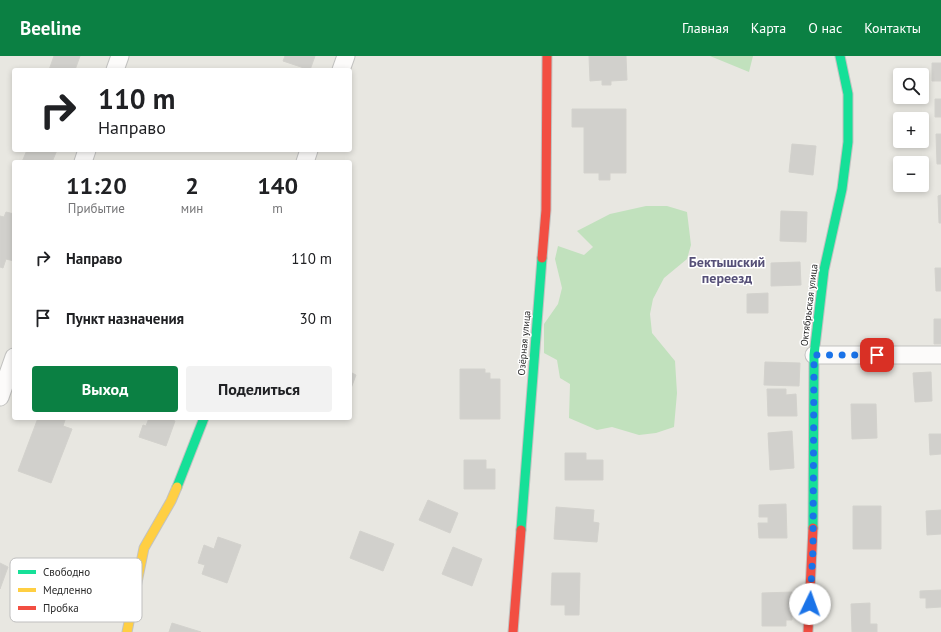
<!DOCTYPE html>
<html lang="ru">
<meta charset="utf-8">
<style>
body{margin:0;font-family:"PT Sans",sans-serif;background:#f2f2f2;color:#202124;height:100vh;display:flex;flex-direction:column;font-size:15px;white-space:nowrap}
*{box-sizing:border-box;margin:0}
p{font-size:13px;color:#757577}
.icon{flex:none;width:22px;height:22px;fill:none;stroke:currentColor;stroke-width:2;stroke-linecap:round;stroke-linejoin:round}
.map{position:relative;flex:1;overflow:hidden}
.side{position:absolute;left:12px;top:104px;width:340px;height:260px;display:flex;flex-direction:column;background:#fff;border-radius:4px;box-shadow:0 2px 6px #0003}
.side>*{flex:none}
.banner{position:absolute;left:12px;top:12px;width:340px;height:84px;border-radius:4px;box-shadow:0 2px 6px #0003;background:#fff;color:#202124;overflow:hidden}
.fabs{position:absolute;left:893px;top:12px;display:grid;gap:8px}
.fabs a{display:grid;place-items:center;width:36px;height:36px;border-radius:4px;background:#fff;box-shadow:0 2px 6px #0003;font-size:20px}
.pin{position:absolute;display:grid;place-items:center;width:34px;height:34px;color:#fff;margin:-17px;border-radius:8px;box-shadow:0 2px 6px #0006}
.me{position:absolute;width:44px;margin:-22px;rotate:3deg;stroke-linejoin:round;filter:drop-shadow(0 0 3px #0008)}
.turn{display:flex;align-items:center;gap:14px;height:84px;padding:0 20px;font-size:18px}
.turn .icon{width:52px;height:52px;stroke-width:2.5}
.turn b{display:block;font-size:28px;line-height:34px}
.eta{display:flex;justify-content:space-evenly;align-items:center;height:68px;text-align:center}
.eta b{font-size:24px;font-weight:800;line-height:28px}
.action{display:flex;gap:8px;margin-top:auto;padding:8px 20px}
.action a{flex:1;height:46px;border-radius:4px;background:#0b8043;color:#fff;font-size:16px;font-weight:800;line-height:46px;text-align:center}
.action a+a{background:#f2f2f2;color:#202124}
ul{padding:0;list-style:none}
li{display:flex;align-items:center;gap:12px;height:60px;padding:0 20px}
li div{flex:1}
li b{display:block;font-size:15px}
li em{font-style:normal}
header{display:flex;align-items:center;gap:24px;box-sizing:border-box;height:56px;padding:0 20px;background:#0b8043;color:#fff}
header strong{font-size:19px}
nav{display:flex;gap:22px;margin-inline-start:auto;font-size:14px}
.map>svg:first-child{display:block}
.green{fill:#c1e1bd}
.building{fill:#d1d0cc;stroke:#d3d2cd}
.lines{fill:none;stroke-linecap:round;stroke-linejoin:round}
.street-casing{stroke:#c2c2c0;stroke-width:19}
.fast-casing{stroke:#c2c2c0;stroke-width:11}
.slow-casing{stroke:#c2c2c0;stroke-width:11}
.jam-casing{stroke:#c2c2c0;stroke-width:11}
.street{stroke:#fcfbfa;stroke-width:17}
.fast{stroke:#16e098;stroke-width:9}
.slow{stroke:#ffcf43;stroke-width:9}
.jam{stroke:#f24e42;stroke-width:9}
.route{stroke:#1a73e8;stroke-width:7;stroke-dasharray:0 12.6}
.labels{text-anchor:middle;dominant-baseline:central;stroke-width:3;stroke-linejoin:round;paint-order:stroke}
.street-label{font-size:10px;fill:#2a2a2a;stroke:#fff}
.district-label{font-size:14px;font-weight:bold;fill:#554f77;stroke:#fff}
.key{fill:#fff;stroke:#bfbfbf;stroke-width:1}
.key-label{font-size:11px;fill:#2a2a2a}
</style>
<header>
<strong>Beeline</strong>
<nav><a>Главная</a><a>Карта</a><a>О нас</a><a>Контакты</a></nav>
</header>
<div class="map">
<svg width="941" height="576" viewBox="0 0 941 576">
<rect width="100%" height="100%" fill="#e8e7e1"/>
<path class="green" d="M710,0h43l-4,16z
M646,150h21l20,6 4,33 -4,14 -23,19 -11,21 -3,15 2,19 23,28 2,32 -3,34 -18,6 -17,2 -27,-8 -15,3 -28,-12 1,-34 -10,-6 -3,-18 -13,-7v-29l14,-20 4,-16 -7,-29 3,-13 26,9 9,-8 -16,-16 33,-17z"/>
<path class="building" d="M54,0h26l-5,14h-26z
M285,0h30l-5,14 -27,-9z
M589,0h37l1,24 -16,1v4h-9v-5l-12,1z
M932,7h9v18h-9z
M935,43h6v18h-6z
M572,53h54v64h-16v7h-11v-7h-15v-46h-12z
M936,78h5v30h-4z
M792,88l24,2 -3,29 -24,-3z
M27,94h30l-5,12h-30z
M941,139v28h-2l-1,-27z
M781,155l26,1 -1,30 -26,-1z
M6,156l8,2v47l-8,-2 -3,9 -3,-1v-51l4,1z
M800,206l1,23 -30,1v-23z
M935,212h6v23h-5z
M768,237v20h-21v-19z
M934,263h7v25h-7z
M765,306l35,1 -1,23 -35,-1z
M460,313h25v4h5v6h10v40h-40z
M350,316l6,3 -6,16z
M931,316l1,29 -17,1 -2,-29z
M767,333h19v6l10,-1 1,22h-29z
M851,348h25l1,34 -25,1z
M38,362l12,2v-2h10l5,2 -2,6 9,3 -21,54 -33,-12z
M149,362h18l8,3 -9,25 -27,-9 4,-12 3,1z
M792,375l2,37 -24,2 -2,-37z
M929,378h12v20l-11,1z
M565,397h21v7h17v20h-38z
M464,404h22v9h9v20h-31z
M428,444l30,13 -8,20 -31,-13z
M786,448l1,34h-28l-1,-15h10v-6h-9v-12z
M853,450h28v43h-28z
M556,451l38,3 -1,12 6,1 -2,19 -43,-3z
M941,454v24l-14,1 -1,-24z
M360,475l34,13 -11,27 -33,-13z
M218,481l23,8 -14,38 -25,-9 3,-9 -7,-2 6,-18 10,4z
M453,491l29,12 -10,27 -30,-12z
M0,507l8,4 -8,22z
M552,517h28l-1,42h-14v-10h-14z
M941,534v17l-15,1v-10h-6v-7z
M792,536v28h-6v6h-24v-33z
M870,547v21h7v8h-25l-1,-28z
M172,567l29,9h-32z"/>
<g class="lines">
<defs>
<path id="street" d="M115,14l5,-14
M341,14l5,-14
M83,106l4,-12
M305,106l4,-12
M814,299h127
M0,341l14,-40"/>
<path id="fast" d="M177,431l27,-69
M813,472l1,-173 10,-85 18,-81 6,-47v-48l-8,-38
M521,474l21,-272"/>
<path id="slow" d="M127,576l17,-84 27,-47 6,-14"/>
<path id="jam" d="M542,202l4,-48 1,-154
M513,576l8,-102
M808,576l5,-104"/>
</defs>
<use href="#street" class="street-casing"/>
<use href="#fast" class="fast-casing"/>
<use href="#slow" class="slow-casing"/>
<use href="#jam" class="jam-casing"/>
<use href="#street" class="street"/>
<use href="#fast" class="fast"/>
<use href="#slow" class="slow"/>
<use href="#jam" class="jam"/>
</g>
<g class="lines">
<path class="route" d="M810,548l3,-55 1,-194h63"/>
</g>
<g class="labels">
<g class="street-label">
<text transform="translate(809 249) rotate(-83)">Октябрьская улица</text>
<text transform="translate(524 287) rotate(-85)">Озёрная улица</text>
</g>
<g class="district-label">
<text x="727" y="206">Бектышский<tspan x="727" dy="16">переезд</tspan></text>
</g>
</g>
<rect x="10" y="502" width="132" height="64" rx="6" class="key"/>
<rect x="18" y="514" width="18" height="4" fill="#16e098"/>
<rect x="18" y="532" width="18" height="4" fill="#ffcf43"/>
<rect x="18" y="550" width="18" height="4" fill="#f24e42"/>
<g class="key-label">
<text x="43" y="520">Свободно</text>
<text x="43" y="538">Медленно</text>
<text x="43" y="556">Пробка</text>
</g>
</svg>
<div class="fabs">
<a><svg class="icon" aria-label="search" viewBox="0 0 24 24"><circle cx="10" cy="10" r="6"/><path d="M15 15l6 6"/></svg></a>
<a>+</a>
<a>−</a>
</div>
<div class="pin" style="left:877px;top:299px;background:#d93025"><svg class="icon" aria-label="arrive" viewBox="0 0 24 24"><path d="M6 21V4h12l-3 4 3 4H6"/></svg></div>
<svg class="me" style="left:810px;top:548px" viewBox="-20 -20 40 40"><circle r="19" fill="#fff"/><path d="M0-13L10 11 0 6-10 11z" fill="#1a73e8"/></svg>
<div class="banner">
<div class="turn"><svg class="icon" aria-label="right" viewBox="0 0 24 24"><path d="M7 20v-9h11M14 6l5 5-5 5"/></svg><div><b>110 m</b>Направо</div></div>
</div>
<section class="side">
<div class="eta">
<div><b>11:20</b><p>Прибытие</p></div>
<div><b>2</b><p>мин</p></div>
<div><b>140</b><p>m</p></div>
</div>
<ul>
<li><svg class="icon" aria-label="right" viewBox="0 0 24 24"><path d="M7 20v-9h11M14 6l5 5-5 5"/></svg><div><b>Направо</b></div><em>110 m</em></li>
<li><svg class="icon" aria-label="arrive" viewBox="0 0 24 24"><path d="M6 21V4h12l-3 4 3 4H6"/></svg><div><b>Пункт назначения</b></div><em>30 m</em></li>
</ul>
<div class="action"><a>Выход</a><a>Поделиться</a></div>
</section>
</div>
